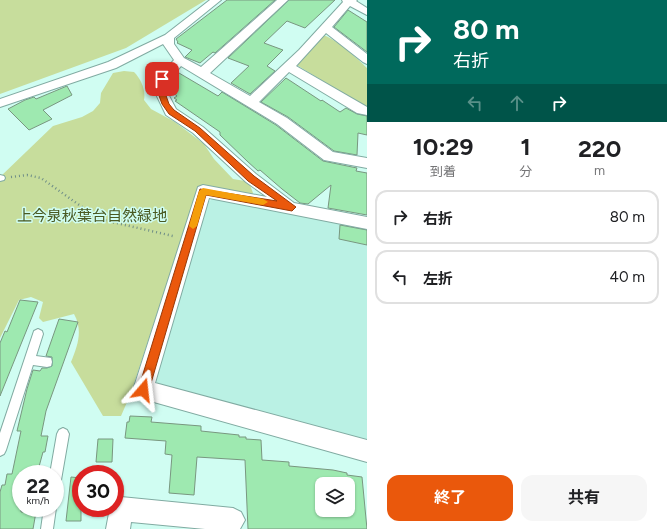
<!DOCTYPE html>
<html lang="ja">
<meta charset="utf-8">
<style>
body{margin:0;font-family:Figtree,"Noto Sans JP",sans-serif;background:#f6f6f6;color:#202124;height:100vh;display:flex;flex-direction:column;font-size:15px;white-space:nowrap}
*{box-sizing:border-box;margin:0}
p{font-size:13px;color:#757577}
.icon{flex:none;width:22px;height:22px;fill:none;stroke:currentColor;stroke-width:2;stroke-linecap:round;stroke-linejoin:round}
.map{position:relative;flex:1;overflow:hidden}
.sheet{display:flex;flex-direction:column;background:#fff;width:300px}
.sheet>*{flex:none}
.top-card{background:#00695c;color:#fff;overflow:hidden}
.fabs{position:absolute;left:315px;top:477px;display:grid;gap:8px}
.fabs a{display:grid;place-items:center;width:40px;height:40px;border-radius:8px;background:#fff;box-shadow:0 1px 3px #0004;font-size:20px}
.speed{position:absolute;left:12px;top:465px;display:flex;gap:8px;font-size:20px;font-weight:700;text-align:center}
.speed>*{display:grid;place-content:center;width:52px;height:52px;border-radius:50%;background:#fff;box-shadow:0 1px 3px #0004;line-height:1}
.speed small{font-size:10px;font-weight:400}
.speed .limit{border:6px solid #d22;background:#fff;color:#111}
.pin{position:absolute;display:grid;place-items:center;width:34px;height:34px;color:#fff;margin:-17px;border-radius:8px;box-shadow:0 2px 6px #0006}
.me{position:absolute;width:44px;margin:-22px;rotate:17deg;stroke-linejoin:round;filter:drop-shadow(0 0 3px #0008)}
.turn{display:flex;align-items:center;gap:14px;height:84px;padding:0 20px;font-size:18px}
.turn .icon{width:52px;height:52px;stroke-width:2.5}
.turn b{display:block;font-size:28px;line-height:34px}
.lanes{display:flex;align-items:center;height:38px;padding:0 20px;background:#0003;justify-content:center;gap:20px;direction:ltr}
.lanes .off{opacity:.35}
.eta{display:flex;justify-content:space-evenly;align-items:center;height:68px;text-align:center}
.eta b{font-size:24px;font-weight:700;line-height:28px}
.action{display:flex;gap:8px;margin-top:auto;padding:8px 20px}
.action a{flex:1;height:46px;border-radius:12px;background:#ea580c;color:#fff;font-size:16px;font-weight:700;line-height:46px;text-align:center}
.action a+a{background:#f6f6f6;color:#202124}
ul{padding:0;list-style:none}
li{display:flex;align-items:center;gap:12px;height:54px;margin:0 8px 6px;padding:0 12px;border:2px solid #e0e0e0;border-radius:12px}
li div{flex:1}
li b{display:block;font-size:15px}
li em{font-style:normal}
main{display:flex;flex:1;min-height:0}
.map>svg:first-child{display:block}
.built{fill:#baf1e4}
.green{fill:#c7dd9c}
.building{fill:#9ee9b0;stroke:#799780;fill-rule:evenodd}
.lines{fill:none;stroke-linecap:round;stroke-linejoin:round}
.service-casing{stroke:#81aba2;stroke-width:2}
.minor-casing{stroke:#81aba2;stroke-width:2}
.path{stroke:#6f8e87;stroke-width:2.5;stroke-dasharray:1 3;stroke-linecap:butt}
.service{fill:#fff;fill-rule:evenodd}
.minor{fill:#fff;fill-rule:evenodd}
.route{fill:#ea580c;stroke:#983908}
.slow{fill:#f59e0b}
.labels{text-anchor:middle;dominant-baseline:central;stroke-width:3;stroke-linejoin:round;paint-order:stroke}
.park-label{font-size:15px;fill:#495921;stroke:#d0fdf2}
</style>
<main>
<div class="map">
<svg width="367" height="529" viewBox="0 0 367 529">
<rect width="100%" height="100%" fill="#d0fdf2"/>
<path class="built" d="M214,199l153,30v214l-209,-58 -5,-9 53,-174z"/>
<path class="green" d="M0,0h206l-80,48 -126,46z
M322,35c12,2 36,24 45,33v40l-72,-44z
M124,71l10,1c7,7 12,18 10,28l7,9 24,13 29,22 10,15 19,20 12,2 5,4 3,8 -2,3 -53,-8 -67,205 -10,23h-18l-32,-54c7,-17 12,-32 3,-48l-31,8 -4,-4 4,-16 -12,-5 -12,3 -19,38v-161l53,-51 29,-9 11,-6 7,-8 1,-10 12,-20z"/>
<path class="building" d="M227,0h48l-60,53 -2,-1 -13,11 -15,-6 7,-7 -15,-7 1,-1 -2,-3z
M289,0h46l-30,28 -18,-7 -23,22 19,7 -16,16 8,5 -25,23 -19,-11 18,-17 -21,-8z
M348,10l19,12v30l-33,-25z
M179,73l39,23 4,-4 54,33 47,36 34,7 -1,3 11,2v42l-39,-7 3,-23 -23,19 -8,-1 -18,-14 -22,-19 -2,1 -11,-10 -27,-26v-3l-45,-31 2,-1 -3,-2 3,-2 -9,-7 2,-8z
M286,78l35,23 1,-1 18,12 6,-4 11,6 10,2v19l-9,-2 -1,22 -23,-4 -46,-34 -27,-15z
M67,86l5,9 -29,15 9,9 -23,11 -21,-21 17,-9 9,-3 2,2z
M340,225l27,5v15l-28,-6z
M20,300l18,2 -38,94v-53l5,-12 2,1z
M59,319l19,3 -32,89 -5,25h7l-3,16h-2l-6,22h-16v38h15l-3,17h-33v-37l2,-7h3l2,-11h5l9,-43h-4l10,-42 6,-19 7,1 2,-3h5l5,-2v-9l-6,-1z
M130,416l22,1 -1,5 50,4v5l38,4v2h7v2l15,1 1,20 27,2v4l44,4 14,3v2l15,2 5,52h-119l-3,-69 -48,-3 -3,38 -25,-2 3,-38 -7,-1 1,-13 -41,-3 2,-16h2zM322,484h26v26h-26z
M98,439h15l-1,23h-16z
M71,477l10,1v43h-15z"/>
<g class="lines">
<defs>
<path id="service" d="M0,175l4,1 1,2 -1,2 -4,1z
M38,329l4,2 1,3 -7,22 15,2 1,4 -1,4 -4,1 -14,-2 -27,85 -2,4 -4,2v-23l34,-102z
M63,428l4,2 2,4 -8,46 -2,4 -4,2v-12h-5l7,-40 2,-4z
M55,505l1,3 -3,21h-12l3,-21h11z"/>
<path id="minor" d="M210,0h11l-47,38v6l10,14 17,9 76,-67h11l-78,73 40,23 49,-46 44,-48 -1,-2h15l-1,1 11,7v7l-17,-9 -18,21 35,27v10l-4,-2 -37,-29 -30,33 71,41v8l-10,-2 -68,-41 -30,30 28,16 46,34 34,6v10l-43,-8 -47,-36 -96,-58 -12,14 -3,10 10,19 27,18 53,47 38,29 73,14v12l-158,-31 -54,185 212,57v22l-231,-65 -3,-7 65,-203 5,-2 64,12 -21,-15 -53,-49 -27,-18 -12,-25 3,-11 17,-19 -11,-16 -47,24 -116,39v-8l108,-37 57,-27z
M121,497l112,11 8,4 4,8 -5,9h-35l-74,-7 -1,7h-24l4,-21h5v-8z"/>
</defs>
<use href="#service" class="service-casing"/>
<use href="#minor" class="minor-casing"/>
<path class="path" d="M11,177l16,-2 14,3 58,41 74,17"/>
<use href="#service" class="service"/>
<use href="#minor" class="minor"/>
</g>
<path class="route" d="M160,77l6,2 -2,11 5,14 5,6 26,18 54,48 42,31 -4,4 -86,-16 -57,195 -2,4 -4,1 -3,-1 -2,-4 62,-201 77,12 -29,-20 -53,-50 -26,-17 -7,-10 -5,-14z"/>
<path class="slow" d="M203,188l60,11 5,3 -5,3 -57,-10 -9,31 -4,3 -4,-3 10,-35z"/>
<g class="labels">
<g class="park-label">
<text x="92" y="216">上今泉秋葉台自然緑地</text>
</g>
</g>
</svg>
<div class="fabs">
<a><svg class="icon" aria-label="layers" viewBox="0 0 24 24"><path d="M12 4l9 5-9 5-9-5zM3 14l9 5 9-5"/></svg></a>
</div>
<div class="speed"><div>22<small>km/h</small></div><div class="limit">30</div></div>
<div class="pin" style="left:162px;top:79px;background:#d93025"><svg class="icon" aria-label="arrive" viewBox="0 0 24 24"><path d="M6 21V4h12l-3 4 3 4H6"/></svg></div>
<svg class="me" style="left:143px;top:390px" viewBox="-20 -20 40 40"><path d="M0-17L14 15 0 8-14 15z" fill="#ea580c" stroke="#fff" stroke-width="4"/></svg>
</div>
<section class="sheet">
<div class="top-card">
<div class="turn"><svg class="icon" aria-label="right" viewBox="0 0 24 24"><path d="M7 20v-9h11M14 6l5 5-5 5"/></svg><div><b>80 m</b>右折</div></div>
<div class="lanes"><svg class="icon off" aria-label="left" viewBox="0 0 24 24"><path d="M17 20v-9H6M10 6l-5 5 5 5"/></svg><svg class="icon off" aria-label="ahead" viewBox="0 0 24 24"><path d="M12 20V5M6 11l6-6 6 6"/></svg><svg class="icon" aria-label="right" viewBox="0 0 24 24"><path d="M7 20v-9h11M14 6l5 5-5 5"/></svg></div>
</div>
<div class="eta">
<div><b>10:29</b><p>到着</p></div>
<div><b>1</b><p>分</p></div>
<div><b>220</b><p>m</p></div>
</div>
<ul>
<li><svg class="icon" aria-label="right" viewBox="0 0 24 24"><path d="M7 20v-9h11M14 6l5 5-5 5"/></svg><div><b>右折</b></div><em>80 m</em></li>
<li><svg class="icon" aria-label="left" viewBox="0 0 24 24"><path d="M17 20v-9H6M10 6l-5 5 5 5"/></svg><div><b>左折</b></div><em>40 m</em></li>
</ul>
<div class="action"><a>終了</a><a>共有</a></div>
</section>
</main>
